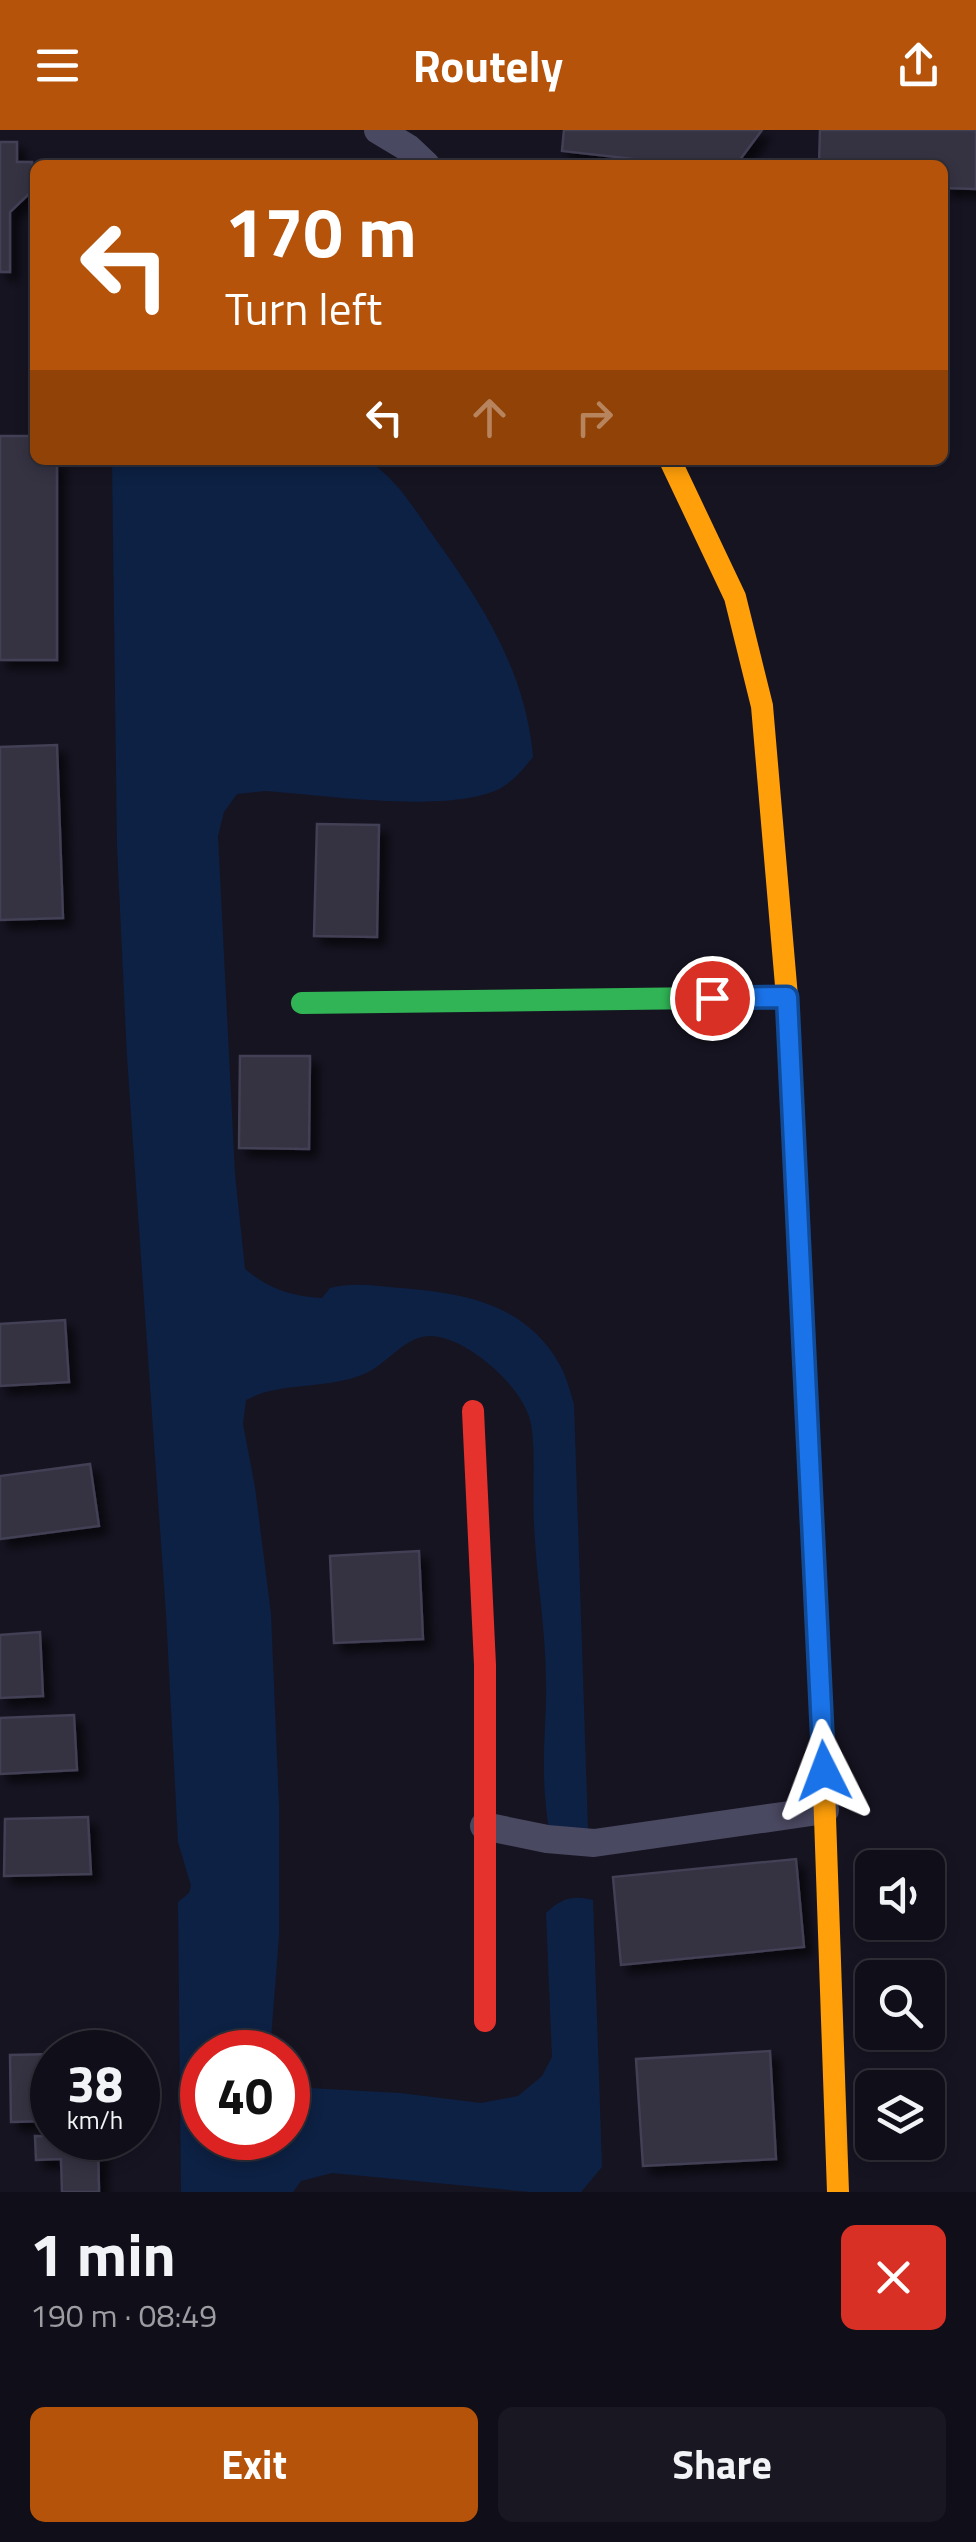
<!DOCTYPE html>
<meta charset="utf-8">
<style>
body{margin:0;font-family:"Titillium Web",sans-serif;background:#191822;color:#f1f3f6;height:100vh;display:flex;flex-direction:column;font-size:38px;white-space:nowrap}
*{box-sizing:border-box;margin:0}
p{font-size:32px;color:#9c9ca2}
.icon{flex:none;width:55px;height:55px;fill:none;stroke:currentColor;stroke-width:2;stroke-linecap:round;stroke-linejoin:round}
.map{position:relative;height:2062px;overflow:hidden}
.drawer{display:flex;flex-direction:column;background:#100f19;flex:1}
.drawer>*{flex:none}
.hud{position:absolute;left:30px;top:30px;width:918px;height:305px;border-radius:15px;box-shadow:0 5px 15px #0003,0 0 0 2px #302f38;background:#b45309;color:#fff;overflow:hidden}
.tools{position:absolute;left:855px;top:1720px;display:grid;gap:20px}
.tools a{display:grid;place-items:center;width:90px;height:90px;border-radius:15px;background:#100f19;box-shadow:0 5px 15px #0003,0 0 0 2px #302f38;font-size:50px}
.speed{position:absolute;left:30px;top:1900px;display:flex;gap:20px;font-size:50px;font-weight:700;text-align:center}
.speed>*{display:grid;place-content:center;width:130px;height:130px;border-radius:50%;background:#100f19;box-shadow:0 5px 15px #0003,0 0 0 2px #302f38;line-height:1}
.speed small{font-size:25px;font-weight:400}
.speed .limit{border:15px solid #d22;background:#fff;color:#111}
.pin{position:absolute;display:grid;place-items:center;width:85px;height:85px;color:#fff;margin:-42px;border:5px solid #fff;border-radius:50%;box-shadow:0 2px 10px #0007}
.me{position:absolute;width:110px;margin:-55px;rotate:357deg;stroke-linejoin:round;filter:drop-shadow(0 0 8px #0008)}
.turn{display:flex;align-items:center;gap:35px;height:210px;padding:0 30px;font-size:45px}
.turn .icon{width:130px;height:130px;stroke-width:2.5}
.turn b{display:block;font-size:70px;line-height:85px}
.lanes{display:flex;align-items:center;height:95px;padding:0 30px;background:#0003;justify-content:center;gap:50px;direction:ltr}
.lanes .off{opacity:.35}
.round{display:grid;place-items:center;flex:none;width:105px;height:105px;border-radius:15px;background:#191822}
.headline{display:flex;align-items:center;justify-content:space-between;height:170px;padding:0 30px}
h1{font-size:60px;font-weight:700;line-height:75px}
.action{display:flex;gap:20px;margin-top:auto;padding:20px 30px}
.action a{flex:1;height:115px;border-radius:15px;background:#b45309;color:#fff;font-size:40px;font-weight:700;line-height:115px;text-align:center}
.action a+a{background:#191822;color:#f1f3f6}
header{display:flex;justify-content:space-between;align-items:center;height:130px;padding:0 30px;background:#b45309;color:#fff;font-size:45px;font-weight:700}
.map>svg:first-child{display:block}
.water{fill:#0d2144}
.building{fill:#343243;stroke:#433f54;stroke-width:2.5;filter:url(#shadow)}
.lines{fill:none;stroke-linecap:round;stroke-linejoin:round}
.street{stroke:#4a4962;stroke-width:28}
.fast{stroke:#30b455;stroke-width:22}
.slow{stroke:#ff9f0a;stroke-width:22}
.jam{stroke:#e5322d;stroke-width:22}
.route-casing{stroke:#114b97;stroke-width:25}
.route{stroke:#1a73e8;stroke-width:18}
</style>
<header><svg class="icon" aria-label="menu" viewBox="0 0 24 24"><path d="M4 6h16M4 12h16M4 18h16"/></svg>Routely<svg class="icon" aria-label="share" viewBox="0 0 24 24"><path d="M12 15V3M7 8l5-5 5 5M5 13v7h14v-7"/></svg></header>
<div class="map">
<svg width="976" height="2062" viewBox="0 0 976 2062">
<defs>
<filter id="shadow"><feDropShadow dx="8" dy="8" stdDeviation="5" flood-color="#0009"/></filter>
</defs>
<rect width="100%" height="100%" fill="#161421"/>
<path class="water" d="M112,330h255c30,19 45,46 65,74 49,68 94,137 101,223 -11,13 -19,24 -34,32 -53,25 -173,6 -234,2l-28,3 -13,18 -6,24 17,338 10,95c24,20 46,27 77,29l8,-10c23,-6 47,-2 70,0 64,5 128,16 161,79 6,11 9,25 13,37l14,425 -39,5c-2,-20 -5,-41 -5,-61 -1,-30 3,-61 2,-91 0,-53 -10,-106 -12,-159 -2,-30 2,-71 -3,-99 -6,-37 -67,-90 -103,-88 -26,2 -41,29 -64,38 -38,16 -83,7 -118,26l-3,24 12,63 16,127 8,191v131l-9,116h-68v86h86v-58l21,8 91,5 81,10 37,-7 24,-20 10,-19 -6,-144c16,-15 26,-18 47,-13l9,267 -21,25h-51l-198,-19 -31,8 -8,11h-112l-3,-290 11,-9 2,-7 -13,-44 -12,-228 -39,-557 -10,-211z"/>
<path class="building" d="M564,0h198l-26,35h-49l-125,-14z
M820,0h156v59l-34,-1v-23h-123z
M0,12h17v20h15l-1,30 -21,20v60h-10z
M0,306h35v24h22v200h-57z
M57,615l6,173 -63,2v-173z
M317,694l62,1 -2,112 -63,-1z
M240,926h70l-1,93 -70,-1z
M65,1190l4,62 -69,4v-62z
M90,1334l9,62 -99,13v-63z
M419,1421l4,88 -89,4 -4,-87z
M40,1502l3,64 -43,2v-63z
M74,1585l3,55 -77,4v-56z
M88,1687l3,57 -87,2 1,-57z
M796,1729l8,88 -183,18 -8,-88z
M770,1921l6,108 -133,7 -7,-107z
M52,1924v67l-41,1 -1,-67z
M35,2006l63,2 1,54h-37l-1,-33 -25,1z"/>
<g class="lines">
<path class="street" d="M378,0l30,18 18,17
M484,1696l63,13 47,4 231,-33"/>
<path class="fast" d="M302,873l485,-6
M800,1153l23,477"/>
<path class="slow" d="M670,330l65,137 27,109 25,291 13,286
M823,1630l15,432"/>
<path class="jam" d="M473,1281l12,254v356"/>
</g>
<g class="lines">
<defs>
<path id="route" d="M712,868l75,-1 37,774"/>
</defs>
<use href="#route" class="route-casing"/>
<use href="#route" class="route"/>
</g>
</svg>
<div class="tools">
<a><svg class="icon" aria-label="sound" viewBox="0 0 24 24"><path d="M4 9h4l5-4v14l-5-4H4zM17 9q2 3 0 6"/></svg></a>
<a><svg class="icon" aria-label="search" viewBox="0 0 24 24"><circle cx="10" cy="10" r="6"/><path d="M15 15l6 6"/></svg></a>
<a><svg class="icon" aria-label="layers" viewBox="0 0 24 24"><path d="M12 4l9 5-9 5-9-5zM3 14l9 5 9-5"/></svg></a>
</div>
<div class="speed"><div>38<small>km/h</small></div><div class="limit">40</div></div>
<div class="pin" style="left:712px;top:868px;background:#d93025"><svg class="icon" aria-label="arrive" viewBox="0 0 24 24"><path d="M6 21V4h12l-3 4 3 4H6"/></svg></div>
<svg class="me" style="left:824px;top:1641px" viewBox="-20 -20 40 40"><path d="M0-17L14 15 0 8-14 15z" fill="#1a73e8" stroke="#fff" stroke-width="4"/></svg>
<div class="hud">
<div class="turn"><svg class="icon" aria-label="left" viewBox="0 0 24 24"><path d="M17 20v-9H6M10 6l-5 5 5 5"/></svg><div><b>170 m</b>Turn left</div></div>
<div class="lanes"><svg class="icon" aria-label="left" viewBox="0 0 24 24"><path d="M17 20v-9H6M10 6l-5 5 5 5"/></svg><svg class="icon off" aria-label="ahead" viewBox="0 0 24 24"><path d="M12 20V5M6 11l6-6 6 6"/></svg><svg class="icon off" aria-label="right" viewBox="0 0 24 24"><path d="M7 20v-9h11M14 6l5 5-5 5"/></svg></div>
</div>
</div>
<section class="drawer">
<div class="headline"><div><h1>1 min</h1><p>190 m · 08:49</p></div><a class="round" style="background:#d93025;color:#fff"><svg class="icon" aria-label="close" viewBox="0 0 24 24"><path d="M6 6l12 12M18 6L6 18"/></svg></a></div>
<div class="action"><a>Exit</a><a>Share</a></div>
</section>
